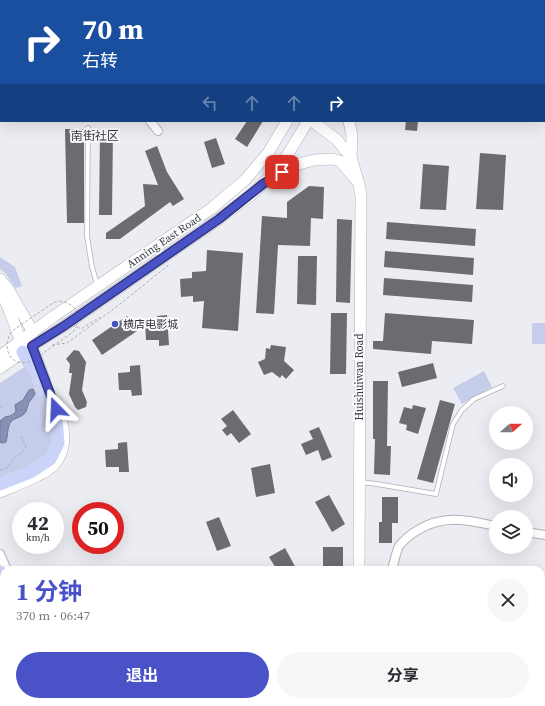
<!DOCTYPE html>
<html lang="zh">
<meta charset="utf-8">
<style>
body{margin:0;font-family:"Source Serif 4","Noto Sans SC",serif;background:#f7f7f7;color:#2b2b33;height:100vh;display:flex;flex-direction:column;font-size:15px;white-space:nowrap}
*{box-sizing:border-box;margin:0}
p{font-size:13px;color:#7c7c81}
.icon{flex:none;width:22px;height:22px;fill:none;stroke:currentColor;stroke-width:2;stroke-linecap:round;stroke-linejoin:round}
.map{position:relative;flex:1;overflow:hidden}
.side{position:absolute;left:0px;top:566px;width:545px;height:140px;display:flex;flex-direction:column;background:#fff;border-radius:12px 12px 0 0;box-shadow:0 4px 16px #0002}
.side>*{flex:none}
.hud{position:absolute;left:0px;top:0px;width:545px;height:122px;box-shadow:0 4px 16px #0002;background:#1a4fa0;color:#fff;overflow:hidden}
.needle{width:26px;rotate:70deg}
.tools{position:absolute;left:489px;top:406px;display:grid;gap:8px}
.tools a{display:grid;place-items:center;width:44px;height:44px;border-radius:50%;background:#fff;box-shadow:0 4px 16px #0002;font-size:20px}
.speed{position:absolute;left:12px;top:502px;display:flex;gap:8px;font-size:20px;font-weight:700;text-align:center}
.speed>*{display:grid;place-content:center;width:52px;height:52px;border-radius:50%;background:#fff;box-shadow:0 4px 16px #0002;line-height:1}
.speed small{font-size:10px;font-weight:400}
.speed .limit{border:6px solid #d22;background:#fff;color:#111}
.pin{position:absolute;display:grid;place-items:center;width:34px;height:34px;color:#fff;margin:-17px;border-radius:8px;box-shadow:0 2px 6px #0006}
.me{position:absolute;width:44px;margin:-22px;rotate:339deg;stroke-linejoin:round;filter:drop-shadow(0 0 3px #0008)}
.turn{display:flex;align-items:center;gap:14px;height:84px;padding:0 16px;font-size:18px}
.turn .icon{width:52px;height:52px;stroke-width:2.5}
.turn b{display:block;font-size:28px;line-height:34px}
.lanes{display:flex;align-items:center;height:38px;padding:0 16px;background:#0003;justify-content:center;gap:20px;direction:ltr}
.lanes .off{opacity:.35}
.round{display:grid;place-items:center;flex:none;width:42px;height:42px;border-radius:21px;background:#f7f7f7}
.overview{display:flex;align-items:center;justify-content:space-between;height:68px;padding:0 16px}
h1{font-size:24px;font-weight:700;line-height:30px;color:#4a52c8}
.primary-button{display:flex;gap:8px;margin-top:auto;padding:8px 16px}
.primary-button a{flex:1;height:46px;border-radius:24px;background:#4a52c8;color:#fff;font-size:16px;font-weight:700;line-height:46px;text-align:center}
.primary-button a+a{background:#f7f7f7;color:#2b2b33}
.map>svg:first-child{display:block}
.green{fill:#c6cdea}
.water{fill:#8890b7;stroke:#707692}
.building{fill:#6b6c71}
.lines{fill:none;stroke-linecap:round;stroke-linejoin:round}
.lane-casing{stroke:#b1b2b8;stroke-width:5.5}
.street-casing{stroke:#b1b2b8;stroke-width:10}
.secondary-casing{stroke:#b1b2b8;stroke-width:12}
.primary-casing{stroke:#ccc;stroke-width:14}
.path{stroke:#aeafb4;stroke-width:1;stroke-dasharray:3 2;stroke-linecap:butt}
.lane{stroke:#fff;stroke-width:4}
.street{stroke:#fff;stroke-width:8}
.secondary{stroke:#fff;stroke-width:11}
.primary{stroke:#cbd3f8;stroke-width:13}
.path-bridge{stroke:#aeafb4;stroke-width:1;stroke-dasharray:3 2;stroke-linecap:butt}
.route-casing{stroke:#303582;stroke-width:10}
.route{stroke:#4a52c8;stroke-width:7}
.poi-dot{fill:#4a52c8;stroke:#fafbfe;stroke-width:1.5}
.labels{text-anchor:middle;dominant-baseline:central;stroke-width:4;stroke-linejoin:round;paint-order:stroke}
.street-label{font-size:11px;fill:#393a3c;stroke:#fafbfe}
.poi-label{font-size:11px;fill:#393a3c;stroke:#fafbfe;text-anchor:start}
.neighbourhood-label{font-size:12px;fill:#393a3c;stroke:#fafbfe}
</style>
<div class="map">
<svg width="545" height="706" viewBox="0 0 545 706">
<rect width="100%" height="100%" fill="#ecedf3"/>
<path class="green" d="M0,257l15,10 7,19 -7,2 -9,-14 -6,-5z
M532,323h13v21h-13z
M26,366l27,64 1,10 -9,19 -45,22v-98z
M484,371l8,16 -30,17 -9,-16z"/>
<path class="water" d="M33,389l2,5c-2,3 -4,6 -6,8 -2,5 -2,9 -5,12 -4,4 -11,4 -14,9 -3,6 -2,13 -4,19l-4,1 -2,-1v-21l5,-4 5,-1 5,-3 1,-2 -1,-6 8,-5 6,-10z"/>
<path class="building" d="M247,121h16l-16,26 -12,-8z
M406,121h12l-1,10 -12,-1z
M65,129h19v94h-17z
M100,131h13l-1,84h-13z
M216,138l9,26 -13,4 -8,-26z
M157,146l10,26 17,27 -11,7 -3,-4 -50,37h-14v-6l39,-27 -2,-22 15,1 -13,-34z
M480,153l26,2 -3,55 -27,-1z
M423,164l26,2 -3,44 -26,-1z
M309,186l15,1 -1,32 -12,-1 -1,28 -32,-1 -4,69 -18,-1 6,-97 25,2v-16z
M337,219l15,1 -2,83 -14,-1z
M387,222l89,7 -1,17 -89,-7z
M207,250l36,3 -5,78 -36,-3 2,-27 -11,1v-6l-12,1 -1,-18 12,-1v-6l14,-1z
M385,251l89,7 -1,17 -89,-8z
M298,256h19l-1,49 -19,-1z
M384,278l89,7 -1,17 -89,-7z
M331,313h16l-1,61h-16z
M385,313l89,7 -2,24 -40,-3 -1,13 -58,-5v-8h10z
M167,315l2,30 -10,1v-6h-13l-1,-17 13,-1 -1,-6z
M127,316l10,15 -35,24 -10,-15z
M271,345l15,2 -2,14 10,9 -8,9 -4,-4 -2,3 -8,-6 -8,3 -6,-13 7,-3 1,-11 4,1z
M74,350l5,1 7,11 -4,28 5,12 -1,5 -8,3 -3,-3 -6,-13 3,-21h-3l1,-9 -4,-5z
M433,363l4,15 -35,9 -4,-15z
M140,365l2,30 -10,1 -1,-6h-12l-1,-17 12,-1v-6z
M373,381h15l-1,65h4l-1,29 -16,-1 1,-35h-2z
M440,400l15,4 -22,79 -16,-4z
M413,405l13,3 -8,26 -12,-4 1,-5 -8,-2 5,-16 8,2z
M233,410l18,24 -12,9 -8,-10 -4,3 -5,-6 5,-4 -6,-7z
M319,427l13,30 -10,4 -4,-11 -12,5 -5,-11 12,-5 -4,-8z
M127,442l2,30h-10v-5h-13l-1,-17 13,-1v-6z
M270,464l5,29 -19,4 -5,-29z
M329,495l16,29 -13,8 -17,-30z
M382,497h16v26h-6v20h-13v-21h3z
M219,517l12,29 -14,5 -11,-29z
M323,547h20v23h-20z
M285,548l12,22h-20l-8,-13z"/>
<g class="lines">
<defs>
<path id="lane" d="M88,128l-1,108 5,31 5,17
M360,482l17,2 59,10 17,-70 9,-14 12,-11 29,-13"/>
<path id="street" d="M150,121l8,10
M526,532l19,3
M0,554l7,16
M392,570c2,-7 4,-18 7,-24 5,-6 12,-12 19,-16 26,-16 49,-10 78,-4
M64,702l2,4"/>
<path id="secondary" d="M324,1v-1
M337,1v-1
M312,121l24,18 15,18 8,27 2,12 -2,374
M349,121l3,15 -1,21
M276,176l16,-10 22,-6 18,-1 8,2 16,19
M0,279l8,10 25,43
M0,289l10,23 11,30
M32,346l13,35
M0,356l54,-40 158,-108 33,-28 23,-27 19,-32
M0,368l32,-22 32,-20 155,-107 32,-24 12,-11 20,-22 25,-41
M0,492c12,-5 25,-10 37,-16 3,-2 7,-3 11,-6 17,-12 19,-34 12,-52
M357,706v-4"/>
<path id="primary" d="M0,484l30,-12 20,-13 8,-16 -2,-24 -17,-41 -16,-26
M0,572l4,9
M0,600l4,9
M46,702l2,4
M57,702l1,4"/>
</defs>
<use href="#lane" class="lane-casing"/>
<use href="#street" class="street-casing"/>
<use href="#secondary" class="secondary-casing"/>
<use href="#primary" class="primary-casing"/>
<path class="path" d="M77,327l4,2 19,-12
M52,345l15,-2 48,-35 55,-44
M0,406l5,3
M12,415l4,3
M0,470l7,-2c2,-2 4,-6 6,-9 5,-5 9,-4 13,-12l-5,-12
M0,642l4,9
M26,702l2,4"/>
<use href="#lane" class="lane"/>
<use href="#street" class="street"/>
<use href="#secondary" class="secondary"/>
<use href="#primary" class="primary"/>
<path class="path-bridge" d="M59,301c18,2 24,16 14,31l-41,29c-21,8 -32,-13 -20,-30l41,-28z"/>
</g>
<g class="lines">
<defs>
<path id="route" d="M56,409l-24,-63 32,-20 155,-107 44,-35 19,-12"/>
</defs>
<use href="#route" class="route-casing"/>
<use href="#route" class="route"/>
</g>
<circle class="poi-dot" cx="115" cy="324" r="4"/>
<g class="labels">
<g class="street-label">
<text transform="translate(164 241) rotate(-34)">Anning East Road</text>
<text transform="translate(359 377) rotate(-90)">Huishuiwan Road</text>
</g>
<g class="poi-label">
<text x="123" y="324">横店电影城</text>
</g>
<g class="neighbourhood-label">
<text x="95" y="136">南街社区</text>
</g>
</g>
</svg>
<div class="tools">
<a><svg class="needle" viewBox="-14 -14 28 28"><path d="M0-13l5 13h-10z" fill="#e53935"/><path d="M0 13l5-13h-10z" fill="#7c7c81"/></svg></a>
<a><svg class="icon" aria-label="sound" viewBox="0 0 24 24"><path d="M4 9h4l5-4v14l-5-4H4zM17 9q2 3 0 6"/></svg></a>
<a><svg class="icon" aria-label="layers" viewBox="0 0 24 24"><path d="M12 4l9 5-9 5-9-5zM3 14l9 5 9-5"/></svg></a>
</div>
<div class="speed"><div>42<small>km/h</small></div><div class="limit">50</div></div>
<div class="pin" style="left:282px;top:172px;background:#d93025"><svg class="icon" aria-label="arrive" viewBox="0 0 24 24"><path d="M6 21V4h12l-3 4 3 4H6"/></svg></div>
<svg class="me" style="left:56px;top:409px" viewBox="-20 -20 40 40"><path d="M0-17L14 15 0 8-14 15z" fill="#4a52c8" stroke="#fff" stroke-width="4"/></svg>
<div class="hud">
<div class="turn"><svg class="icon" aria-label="right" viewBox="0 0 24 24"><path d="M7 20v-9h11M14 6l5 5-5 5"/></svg><div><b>70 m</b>右转</div></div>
<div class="lanes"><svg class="icon off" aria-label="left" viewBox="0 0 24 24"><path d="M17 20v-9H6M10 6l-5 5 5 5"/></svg><svg class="icon off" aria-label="ahead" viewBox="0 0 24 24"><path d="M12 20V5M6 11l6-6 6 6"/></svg><svg class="icon off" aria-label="ahead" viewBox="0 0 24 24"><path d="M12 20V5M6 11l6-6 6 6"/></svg><svg class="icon" aria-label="right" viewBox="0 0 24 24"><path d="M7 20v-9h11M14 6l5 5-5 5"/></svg></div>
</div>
<section class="side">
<div class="overview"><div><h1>1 分钟</h1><p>370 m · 06:47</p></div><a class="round"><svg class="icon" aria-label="close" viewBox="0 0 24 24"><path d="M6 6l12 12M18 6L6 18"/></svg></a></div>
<div class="primary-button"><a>退出</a><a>分享</a></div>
</section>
</div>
